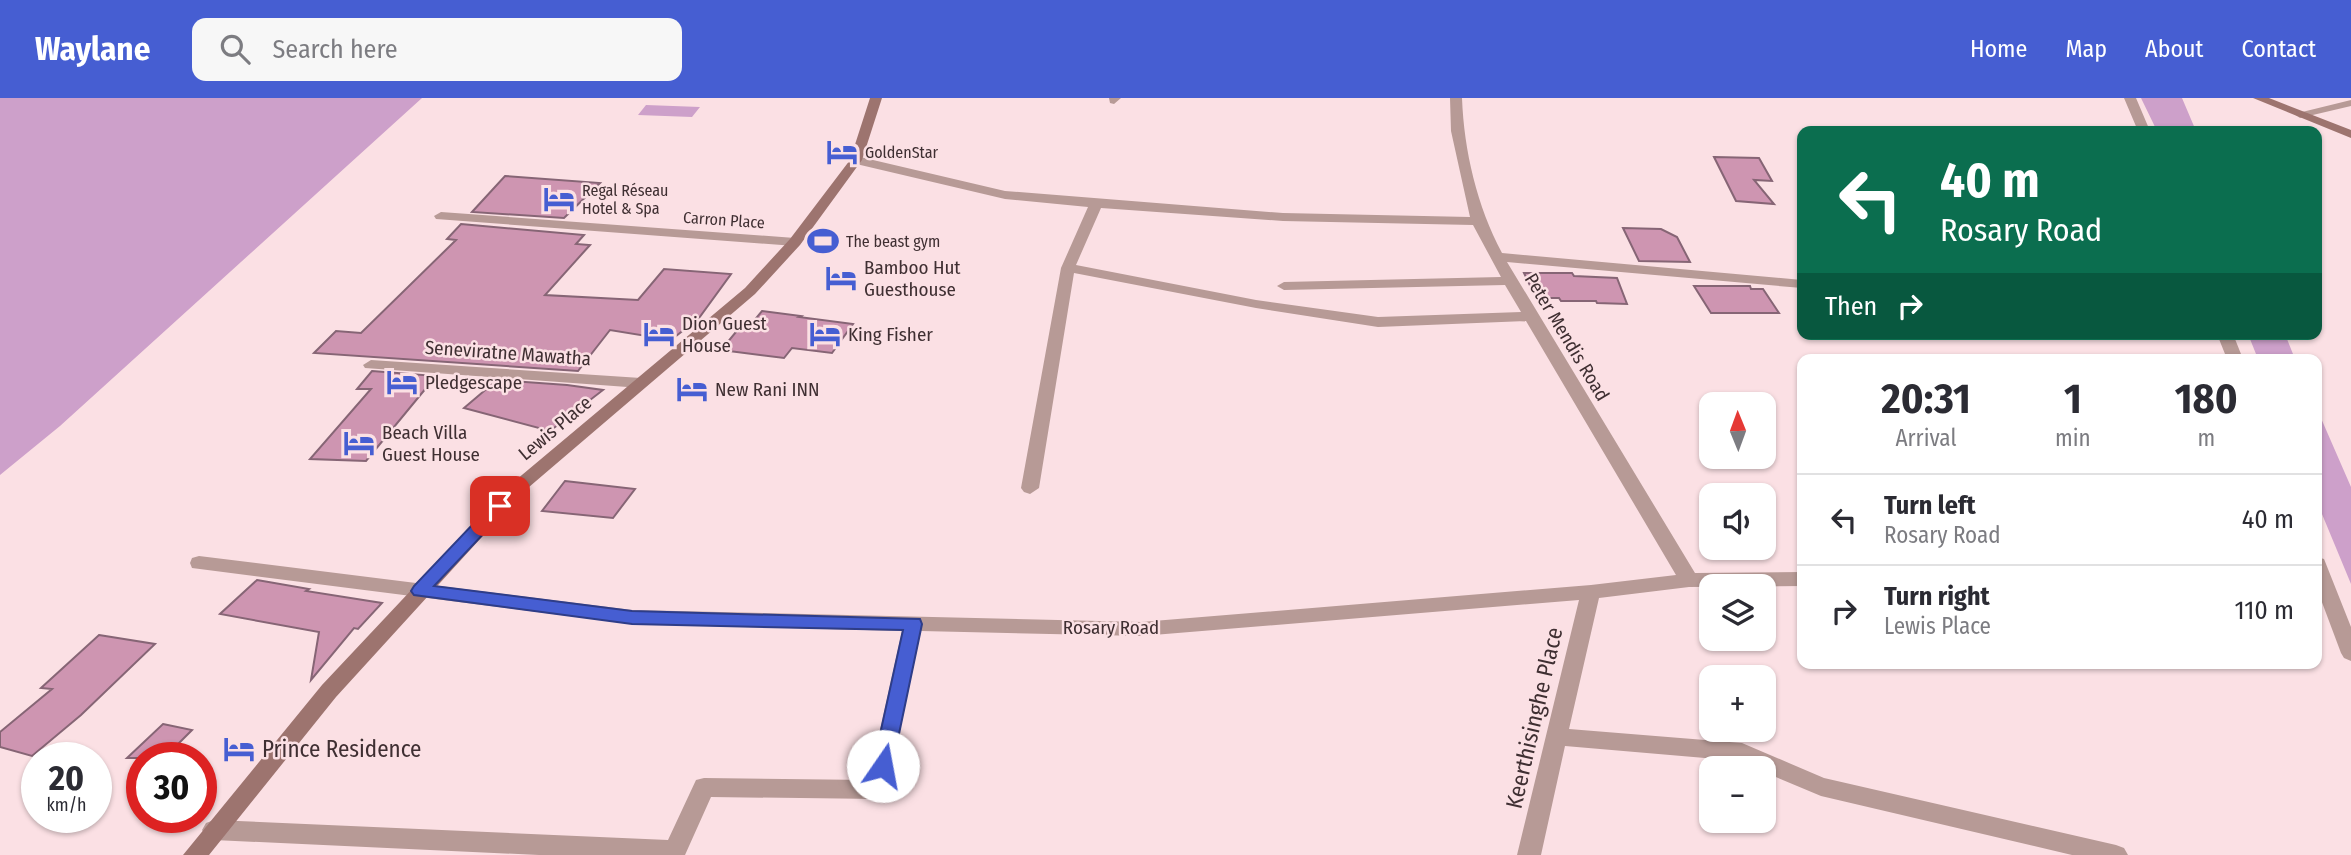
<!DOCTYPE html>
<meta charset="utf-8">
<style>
body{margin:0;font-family:"Fira Sans Condensed",sans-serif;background:#f7f7f7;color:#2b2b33;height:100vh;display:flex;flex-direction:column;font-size:26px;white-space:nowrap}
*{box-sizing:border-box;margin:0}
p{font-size:23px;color:#7c7c81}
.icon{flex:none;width:38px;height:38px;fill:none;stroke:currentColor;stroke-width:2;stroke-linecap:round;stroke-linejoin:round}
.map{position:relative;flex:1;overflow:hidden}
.side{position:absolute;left:1797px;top:256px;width:525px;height:315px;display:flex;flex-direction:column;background:#fff;border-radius:14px;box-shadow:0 2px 5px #0004}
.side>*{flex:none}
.guide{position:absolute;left:1797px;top:28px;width:525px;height:214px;border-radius:14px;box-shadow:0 2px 5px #0004;background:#0b6e4f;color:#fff;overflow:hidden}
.needle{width:46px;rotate:359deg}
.buttons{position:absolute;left:1699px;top:294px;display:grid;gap:14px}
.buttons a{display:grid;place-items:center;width:77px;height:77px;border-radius:14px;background:#fff;box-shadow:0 2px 5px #0004;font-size:35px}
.speed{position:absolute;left:21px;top:644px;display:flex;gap:14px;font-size:35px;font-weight:700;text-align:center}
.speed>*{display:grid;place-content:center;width:91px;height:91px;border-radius:50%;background:#fff;box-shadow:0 2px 5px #0004;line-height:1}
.speed small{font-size:18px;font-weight:400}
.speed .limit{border:10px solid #d22;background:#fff;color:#111}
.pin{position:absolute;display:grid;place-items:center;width:60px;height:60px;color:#fff;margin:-30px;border-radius:14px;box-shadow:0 4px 10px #0006}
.me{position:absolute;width:77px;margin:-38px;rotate:12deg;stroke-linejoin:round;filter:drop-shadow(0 0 5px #0008)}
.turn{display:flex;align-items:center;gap:24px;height:147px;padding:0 28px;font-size:32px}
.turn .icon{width:91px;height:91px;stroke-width:2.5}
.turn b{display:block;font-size:49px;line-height:60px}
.then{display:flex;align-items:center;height:66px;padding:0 28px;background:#0003;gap:14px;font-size:26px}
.eta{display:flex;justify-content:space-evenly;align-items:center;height:119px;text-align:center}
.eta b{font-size:42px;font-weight:700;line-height:49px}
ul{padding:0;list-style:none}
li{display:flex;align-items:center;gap:21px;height:91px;padding:0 28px;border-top:2px solid #e1e1e2}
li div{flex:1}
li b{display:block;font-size:26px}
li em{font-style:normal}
header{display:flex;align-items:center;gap:42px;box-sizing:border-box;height:98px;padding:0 35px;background:#465ed2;color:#fff}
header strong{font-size:33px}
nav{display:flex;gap:38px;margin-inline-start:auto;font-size:24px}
.search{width:490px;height:63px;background:#f7f7f7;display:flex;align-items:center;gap:18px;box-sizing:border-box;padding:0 24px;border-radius:14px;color:#7c7c81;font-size:26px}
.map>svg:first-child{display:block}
.water{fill:#cda0ca}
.building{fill:#ce95b1;stroke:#866575;stroke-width:2}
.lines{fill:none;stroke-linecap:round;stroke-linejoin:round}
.street{fill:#b79a96;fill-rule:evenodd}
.secondary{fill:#9d746f;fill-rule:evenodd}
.route{fill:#465ed2;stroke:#2e3d88;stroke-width:2}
.labels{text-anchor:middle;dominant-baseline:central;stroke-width:5;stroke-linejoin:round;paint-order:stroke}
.far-poi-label{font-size:16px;fill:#3f2f32;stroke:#fbe0e4;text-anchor:start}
.far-street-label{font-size:16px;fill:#3f2f32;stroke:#fbe0e4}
.poi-label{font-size:19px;fill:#3f2f32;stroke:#fbe0e4;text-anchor:start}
.street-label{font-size:19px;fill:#3f2f32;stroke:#fbe0e4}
.near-street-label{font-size:23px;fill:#3f2f32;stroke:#fbe0e4}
.near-poi-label{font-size:23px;fill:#3f2f32;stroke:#fbe0e4;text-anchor:start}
</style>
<header>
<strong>Waylane</strong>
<div class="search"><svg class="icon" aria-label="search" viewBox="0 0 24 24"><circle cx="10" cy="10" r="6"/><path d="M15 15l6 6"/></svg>Search here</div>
<nav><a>Home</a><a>Map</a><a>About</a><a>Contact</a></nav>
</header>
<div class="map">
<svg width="2351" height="757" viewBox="0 0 2351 757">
<rect width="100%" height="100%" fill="#fbe0e4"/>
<path class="water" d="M0,0h422l-362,328 -60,49z
M2141,0h41l14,33h-39z
M646,7l54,2 -8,10 -54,-2z
M2248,236h37l10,25h-37z
M2317,311l34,78v97l-34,-82z"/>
<path class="building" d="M1714,59l45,1 13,23 -18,-1 20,24 -38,-3z
M505,78l95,7 -36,35 -92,-6z
M461,126l123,11 -8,9 14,1 -45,50 93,5 26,-31 67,5 -32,44 -28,22 -61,-10 -32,41 -264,-18 22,-22 25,2 95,-93 -9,-1z
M1623,130l38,1 16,8 13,25 -51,-1z
M1524,175h48l2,3 43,2 10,26 -30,-1 -1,-2h-35l-2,-3h-23z
M1694,188h56l1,3h12l16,24h-68z
M762,213l39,5 -2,1 54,7 -21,29 -40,-5 -8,10 -63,-8 24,-29 8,1z
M372,273l64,5 -70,85 -56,-2 61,-70h-14z
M497,282l70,5 36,5 -53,41 -86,-23z
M565,383l70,8 -22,29 -71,-7z
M257,482l52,9 -3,2 76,12 -24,26 -4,-1 -43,52 8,-48 -99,-18z
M99,537l56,9 -74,71 -49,41 -32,-9v-15l52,-43 -11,-1z
M163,626l29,6 -28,28h-37z"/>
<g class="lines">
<path class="street" d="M1109,0h12l-7,6 -4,-1z
M1450,0h12c2,53 15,108 40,155l300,27v8l-295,-26 188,311 107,-1v14l-113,1 -90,11 -30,131 173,14 82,35 292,67 8,3 4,7h-56l-251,-59 -57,-24v-4h-8l-16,-7 -175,-15 -24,109h-24l62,-255 -438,36 -220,-5 -35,166 -8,2 -167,-2 -26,58h-146l-325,-15 -8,-3 -4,-7 4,-7 8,-3 454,20 28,-60 8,-2 165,2 33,-149 -270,-7 -440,-56 -2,-5 2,-5 7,-2 433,54 509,12 450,-37 85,-10 -150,-254 -148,6 -122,-19 -182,-35 -35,215 -9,6 -6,-2 -3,-4 40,-220 27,-61 -83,-8 -153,-36 -2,-3 6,-4 149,35 278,22 187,4 -19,-86zM1101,110l182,13 190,4 28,52 -217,5 -7,4 7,4 221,-5 16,27 -143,5 -122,-17 -180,-35z
M2124,0h12l14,33h-12z
M2351,2v6l-51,12 -6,-4z
M441,114l354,26 7,4 -7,4 -359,-27 -2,-3z
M2217,236h16l10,25h-16z
M371,262l270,18 8,5 -8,5 -276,-20 -2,-3z
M2317,459l7,2 2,5 25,63v34l-7,-3 -3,-5 -24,-64z"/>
<path class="secondary" d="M870,0h12l-20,62 -62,85 -45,49 -233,199 -186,204 -127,158h-26l139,-170 188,-200 235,-197 45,-49 60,-79z
M2253,0h16l82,32v8z"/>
</g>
<path class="route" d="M500,402l8,6 -2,4 -72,76 198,25 288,8 2,5 -31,148 -8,3 -7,-3 -3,-6 30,-136 -271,-6 -218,-29 -3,-4 3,-5 80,-84z"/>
<defs>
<symbol id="hotel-bare" viewBox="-9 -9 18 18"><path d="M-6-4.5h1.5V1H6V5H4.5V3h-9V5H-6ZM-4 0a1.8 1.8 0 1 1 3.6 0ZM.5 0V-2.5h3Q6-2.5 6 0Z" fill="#465ed2" stroke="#fbe0e4" stroke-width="2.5" paint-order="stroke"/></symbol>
<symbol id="stadium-bare" viewBox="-9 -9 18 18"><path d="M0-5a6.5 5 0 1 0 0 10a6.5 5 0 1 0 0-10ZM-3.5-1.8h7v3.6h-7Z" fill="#465ed2" stroke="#fbe0e4" stroke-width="2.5" paint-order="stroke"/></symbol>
</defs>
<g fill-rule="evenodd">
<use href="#hotel-bare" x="820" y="32" width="44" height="44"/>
<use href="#hotel-bare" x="537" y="79" width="44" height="44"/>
<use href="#stadium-bare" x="801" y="121" width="44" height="44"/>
<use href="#hotel-bare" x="819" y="158" width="44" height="44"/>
<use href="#hotel-bare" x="637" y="214" width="44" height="44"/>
<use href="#hotel-bare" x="803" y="214" width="44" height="44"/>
<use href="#hotel-bare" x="380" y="262" width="44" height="44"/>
<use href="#hotel-bare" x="670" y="269" width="44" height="44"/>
<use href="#hotel-bare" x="337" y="323" width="44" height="44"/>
<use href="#hotel-bare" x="217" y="629" width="44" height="44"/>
</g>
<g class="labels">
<g class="far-poi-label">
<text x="865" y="54">GoldenStar</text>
<text x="582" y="92">Regal Réseau<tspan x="582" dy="18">Hotel &amp; Spa</tspan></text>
<text x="846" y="143">The beast gym</text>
</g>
<g class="far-street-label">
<text transform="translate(724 122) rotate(4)">Carron Place</text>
</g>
<g class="poi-label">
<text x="864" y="169">Bamboo Hut<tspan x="864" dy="22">Guesthouse</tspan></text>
<text x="682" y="225">Dion Guest<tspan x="682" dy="22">House</tspan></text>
<text x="848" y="236">King Fisher</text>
<text x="425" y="284">Pledgescape</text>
<text x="715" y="291">New Rani INN</text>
<text x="382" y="334">Beach Villa<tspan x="382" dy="22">Guest House</tspan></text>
</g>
<g class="street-label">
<text transform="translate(1567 239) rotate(59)">Peter Mendis Road</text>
<text transform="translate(508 255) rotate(4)">Seneviratne Mawatha</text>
<text transform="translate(555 330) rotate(-40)">Lewis Place</text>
<text x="1111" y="529">Rosary Road</text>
</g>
<g class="near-street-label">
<text transform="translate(1534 620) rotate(-77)">Keerthisinghe Place</text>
</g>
<g class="near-poi-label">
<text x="262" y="651">Prince Residence</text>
</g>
</g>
</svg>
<div class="buttons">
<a><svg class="needle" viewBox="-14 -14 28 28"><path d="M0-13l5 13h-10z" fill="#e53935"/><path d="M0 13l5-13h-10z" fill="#7c7c81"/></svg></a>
<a><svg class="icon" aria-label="sound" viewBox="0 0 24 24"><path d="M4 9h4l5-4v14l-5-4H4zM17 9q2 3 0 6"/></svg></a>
<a><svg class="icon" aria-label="layers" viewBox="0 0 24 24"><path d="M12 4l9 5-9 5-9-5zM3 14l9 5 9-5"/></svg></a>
<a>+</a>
<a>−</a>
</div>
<div class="speed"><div>20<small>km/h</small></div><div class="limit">30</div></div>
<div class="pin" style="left:500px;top:408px;background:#d93025"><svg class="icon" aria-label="arrive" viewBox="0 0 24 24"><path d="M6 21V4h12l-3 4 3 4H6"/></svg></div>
<svg class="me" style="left:883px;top:668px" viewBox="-20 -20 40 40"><circle r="19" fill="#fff"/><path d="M0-13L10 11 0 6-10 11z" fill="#465ed2"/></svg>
<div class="guide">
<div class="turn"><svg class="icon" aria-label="left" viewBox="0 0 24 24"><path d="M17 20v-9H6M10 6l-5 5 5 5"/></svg><div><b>40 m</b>Rosary Road</div></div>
<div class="then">Then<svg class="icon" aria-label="right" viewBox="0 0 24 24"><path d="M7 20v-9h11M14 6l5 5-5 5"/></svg></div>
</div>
<section class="side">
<div class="eta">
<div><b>20:31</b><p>Arrival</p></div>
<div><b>1</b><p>min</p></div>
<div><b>180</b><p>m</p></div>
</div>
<ul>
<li><svg class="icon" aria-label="left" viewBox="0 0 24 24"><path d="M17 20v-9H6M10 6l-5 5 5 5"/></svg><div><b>Turn left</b><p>Rosary Road</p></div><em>40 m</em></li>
<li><svg class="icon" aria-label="right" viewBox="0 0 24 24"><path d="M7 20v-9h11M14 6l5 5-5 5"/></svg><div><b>Turn right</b><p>Lewis Place</p></div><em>110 m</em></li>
</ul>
</section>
</div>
